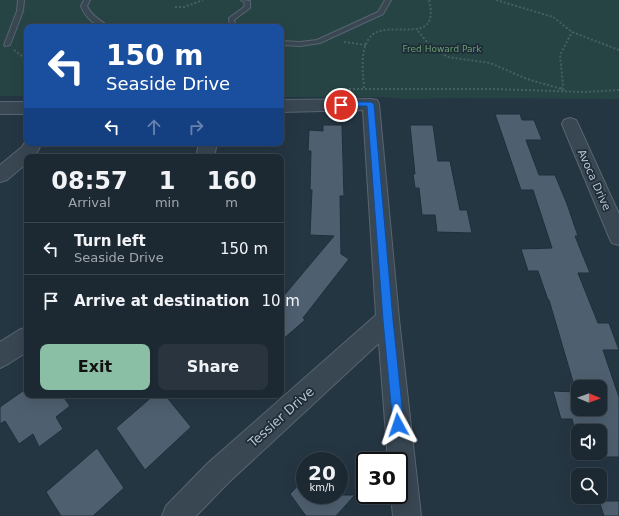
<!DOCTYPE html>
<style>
body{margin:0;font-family:"DejaVu Sans",sans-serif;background:#29343e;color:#f1f3f6;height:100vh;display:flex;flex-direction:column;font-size:15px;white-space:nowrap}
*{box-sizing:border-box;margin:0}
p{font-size:13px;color:#a0a6ac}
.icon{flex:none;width:22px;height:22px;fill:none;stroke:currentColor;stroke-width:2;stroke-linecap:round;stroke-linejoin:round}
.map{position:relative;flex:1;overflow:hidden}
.panel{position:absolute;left:24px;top:154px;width:260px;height:244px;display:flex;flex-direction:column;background:#1c2832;border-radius:8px;box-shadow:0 4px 16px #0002,0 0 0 1px #3a444d}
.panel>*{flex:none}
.guide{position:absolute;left:24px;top:24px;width:260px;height:122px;border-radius:8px;box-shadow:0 4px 16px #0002,0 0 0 1px #3a444d;background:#1a4fa0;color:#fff;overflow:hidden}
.needle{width:26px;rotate:91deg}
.controls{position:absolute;left:571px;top:380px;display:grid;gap:8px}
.controls a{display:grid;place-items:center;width:36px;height:36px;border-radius:8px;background:#1c2832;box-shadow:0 4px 16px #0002,0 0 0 1px #3a444d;font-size:20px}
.speed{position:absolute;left:296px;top:452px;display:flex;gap:8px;font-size:20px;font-weight:700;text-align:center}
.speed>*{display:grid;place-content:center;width:52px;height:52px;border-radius:50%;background:#1c2832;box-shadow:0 4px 16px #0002,0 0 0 1px #3a444d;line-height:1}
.speed small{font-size:10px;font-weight:400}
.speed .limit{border:2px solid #111;border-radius:6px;background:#fff;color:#111}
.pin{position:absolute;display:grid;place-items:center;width:34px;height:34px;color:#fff;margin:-17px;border:2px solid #fff;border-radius:50%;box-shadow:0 1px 4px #0007}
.me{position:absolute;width:44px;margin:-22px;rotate:355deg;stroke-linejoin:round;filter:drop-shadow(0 0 3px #0008)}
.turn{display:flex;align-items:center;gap:14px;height:84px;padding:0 16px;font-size:18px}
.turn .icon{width:52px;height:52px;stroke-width:2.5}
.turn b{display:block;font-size:28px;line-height:34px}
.lanes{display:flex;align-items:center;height:38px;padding:0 16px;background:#0003;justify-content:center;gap:20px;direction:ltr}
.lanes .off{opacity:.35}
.eta{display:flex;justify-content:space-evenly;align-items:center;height:68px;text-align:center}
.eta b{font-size:24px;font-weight:700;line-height:28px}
.primary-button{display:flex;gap:8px;margin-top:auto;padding:8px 16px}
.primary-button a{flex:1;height:46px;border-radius:8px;background:#8abfa5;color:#111;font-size:16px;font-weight:700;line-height:46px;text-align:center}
.primary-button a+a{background:#29343e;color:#f1f3f6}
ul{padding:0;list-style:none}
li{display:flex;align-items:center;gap:12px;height:52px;padding:0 16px;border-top:1px solid #3a444d}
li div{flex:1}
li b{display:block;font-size:15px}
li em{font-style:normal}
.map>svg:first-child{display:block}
.green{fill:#274444}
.building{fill:#4e5f6f;stroke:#202e3a;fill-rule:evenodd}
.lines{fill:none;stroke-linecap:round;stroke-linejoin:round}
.service-casing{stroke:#586570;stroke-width:2}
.minor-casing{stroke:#586570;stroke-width:2}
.path{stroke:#456060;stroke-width:2;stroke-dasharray:2 2;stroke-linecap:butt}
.service{fill:#394753;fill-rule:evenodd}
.minor{fill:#394753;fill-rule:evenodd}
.route{fill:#1a73e8;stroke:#114b97}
.labels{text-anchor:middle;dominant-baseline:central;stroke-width:3.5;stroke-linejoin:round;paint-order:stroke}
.far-park-label{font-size:9px;fill:#6c9f72;stroke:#1e2c38}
.street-label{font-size:11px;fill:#b7c2cd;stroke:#1e2c38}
.near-street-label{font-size:13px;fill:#b7c2cd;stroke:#1e2c38}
</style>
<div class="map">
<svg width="619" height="516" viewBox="0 0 619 516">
<rect width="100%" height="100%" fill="#253643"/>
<path class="green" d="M0,0h619v99l-167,-1 -46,1 -24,-2h-101v-70h-254v69h-27z"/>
<path class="building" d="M495,114h25l2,6h12l8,20h-16l13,35h16l12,29 11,32h-3l15,37h-12l20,50h11l10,27h-16l16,47v60h-36l-1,-4h18v-22h-22v9l-6,-21h-11l-8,-28 23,1 -27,-92h-1l-10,-29h-10l-7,-22 31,-1 -19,-58h-12zM578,387h22v22h-22z
M323,125h19l2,71h-4l1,58 8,5 -46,59 2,2 -24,21v-42l53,-63 -24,-1 2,-45h-2l1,-39h-3l1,-21 14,1z
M410,125h23l5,36h12l10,49h7l5,23 -35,-1 -2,-17h-13l-3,-27h-4l-2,-14h2z
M27,388v7h35l8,11 -14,11 7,12 -24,18 -6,-13 -14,10 -14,-23 -5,3v-17z
M154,395h11l26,32 -46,43 -29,-42z
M97,448l27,40 -31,28h-32l-15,-24z
M305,478v17h50l-19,21h-30l-16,-22z
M599,501h20v15h-15z"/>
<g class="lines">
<defs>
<path id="service" d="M18,0h6l-1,11 -13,34 -5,1 -1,-1 13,-34z
M84,0h6l-3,6c5,11 14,14 22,21 -13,0 -23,-8 -28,-21z
M241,0l9,1v7l-16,12 2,7h-6l-1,-9 15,-11 1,-4z
M385,0h6l-8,14 -63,29 -20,3 -19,-1v-4l19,1 17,-2 61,-28z"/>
<path id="minor" d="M371,99l6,1 2,4 20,215 22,197h-28l-2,-21h8v-34h-11l-9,-118 -151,140 -32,33h-34l4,-10 42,-43 168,-148 -13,-205 -82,2v-12z
M0,102h27v12h-27z
M570,118l6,2 2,4 41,90v31l-7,-2 -3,-6 -47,-113 2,-4z
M27,139v4h15l-7,13 -8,1v6l-20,17 -7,2v-17l22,-18z
M199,143h18l-3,14h-18z
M27,327v25l-19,12 -8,4v-26l19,-12z"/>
</defs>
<use href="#service" class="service-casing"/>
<use href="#minor" class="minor-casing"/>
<path class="path" d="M496,0l57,17 19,15 47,18
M175,7h9l19,-7
M418,31l13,16 17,10 42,6 37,16 38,11
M344,42l22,3
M14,50l13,10
M364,88c-1,-15 -5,-41 8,-53 18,-16 69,13 57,-35
M345,89h149l90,3 35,-2
M561,89l2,-4 -3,-30 12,-23"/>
<use href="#service" class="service"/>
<use href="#minor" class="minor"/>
</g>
<path class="route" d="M341,102h30l3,2 19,216 11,105 -2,4 -4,2 -4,-2 -1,-4 -10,-105 -16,-214h-29l-1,-1z"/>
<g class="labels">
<g class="far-park-label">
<text x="442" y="49">Fred Howard Park</text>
</g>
<g class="street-label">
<text transform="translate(594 180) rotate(66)">Avoca Drive</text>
</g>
<g class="near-street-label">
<text transform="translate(281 417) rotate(-42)">Tessier Drive</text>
</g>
</g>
</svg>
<div class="controls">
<a><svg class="needle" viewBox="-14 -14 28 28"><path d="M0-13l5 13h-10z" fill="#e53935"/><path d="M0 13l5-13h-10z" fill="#a0a6ac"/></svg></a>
<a><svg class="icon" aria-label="sound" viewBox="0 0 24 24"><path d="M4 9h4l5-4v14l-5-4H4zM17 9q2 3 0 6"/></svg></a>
<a><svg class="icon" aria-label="search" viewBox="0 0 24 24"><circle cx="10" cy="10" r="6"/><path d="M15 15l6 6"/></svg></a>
</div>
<div class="speed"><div>20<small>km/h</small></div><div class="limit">30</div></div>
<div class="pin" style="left:341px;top:105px;background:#d93025"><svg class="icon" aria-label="arrive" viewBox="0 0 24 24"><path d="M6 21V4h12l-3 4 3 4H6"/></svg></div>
<svg class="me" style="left:398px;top:425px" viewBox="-20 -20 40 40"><path d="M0-17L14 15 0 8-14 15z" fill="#1a73e8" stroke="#fff" stroke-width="4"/></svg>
<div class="guide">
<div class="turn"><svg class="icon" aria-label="left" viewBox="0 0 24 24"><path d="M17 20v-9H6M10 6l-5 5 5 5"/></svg><div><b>150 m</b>Seaside Drive</div></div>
<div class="lanes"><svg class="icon" aria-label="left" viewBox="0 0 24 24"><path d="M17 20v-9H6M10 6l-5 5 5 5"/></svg><svg class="icon off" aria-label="ahead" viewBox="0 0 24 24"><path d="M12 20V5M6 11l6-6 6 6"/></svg><svg class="icon off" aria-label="right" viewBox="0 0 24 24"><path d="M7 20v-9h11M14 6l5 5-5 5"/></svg></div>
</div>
<section class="panel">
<div class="eta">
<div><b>08:57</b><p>Arrival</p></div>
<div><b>1</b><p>min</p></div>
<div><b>160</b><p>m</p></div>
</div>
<ul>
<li><svg class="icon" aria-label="left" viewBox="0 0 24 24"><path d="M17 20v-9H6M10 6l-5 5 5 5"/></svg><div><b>Turn left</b><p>Seaside Drive</p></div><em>150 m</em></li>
<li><svg class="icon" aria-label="arrive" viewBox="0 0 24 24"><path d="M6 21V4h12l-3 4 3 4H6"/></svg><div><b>Arrive at destination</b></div><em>10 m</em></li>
</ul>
<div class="primary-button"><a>Exit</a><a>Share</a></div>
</section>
</div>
